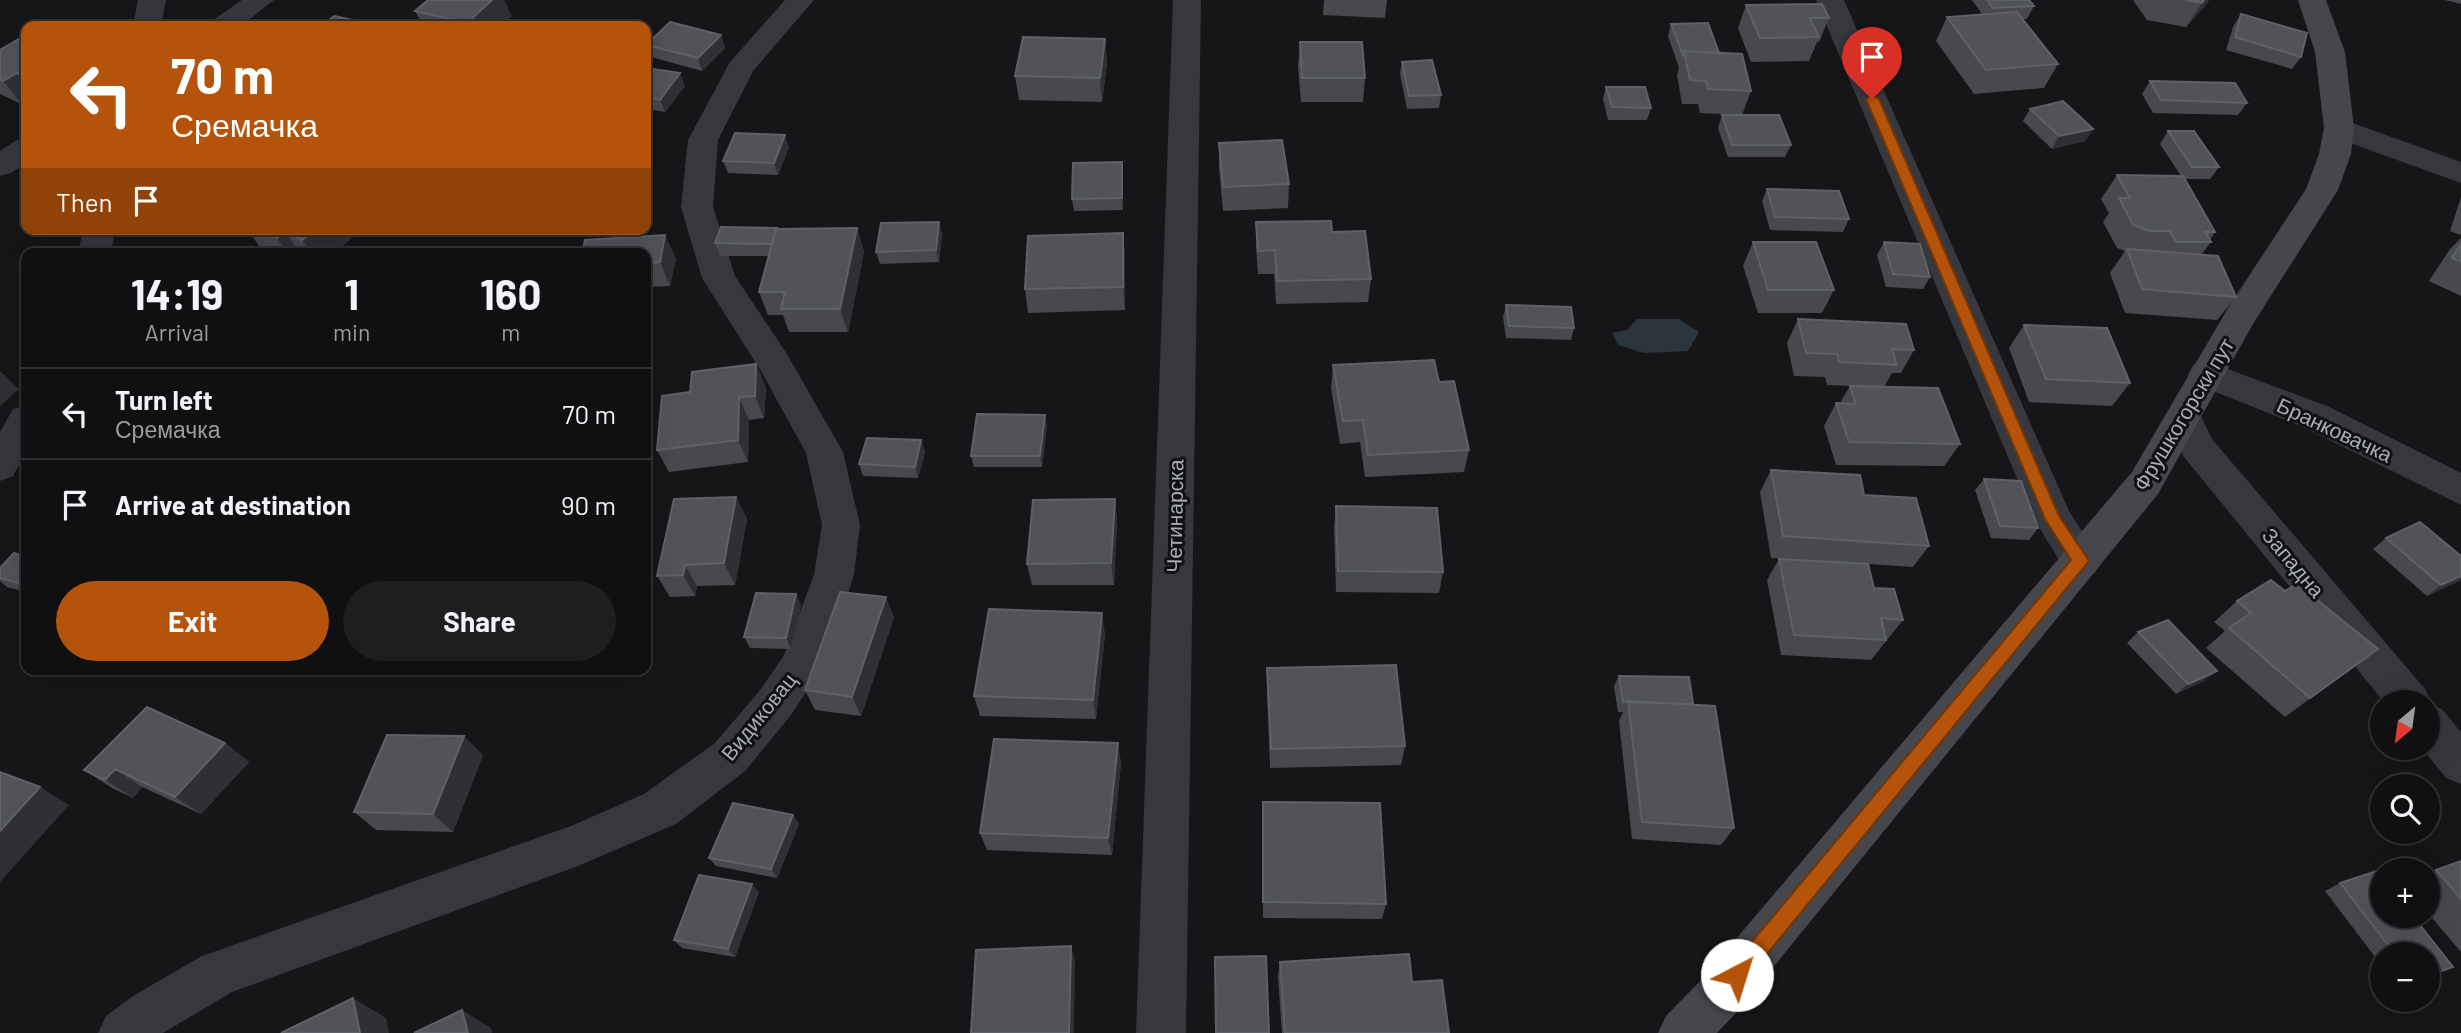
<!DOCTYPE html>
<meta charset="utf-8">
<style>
body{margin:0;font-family:Barlow,sans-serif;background:#1e1e20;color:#f1f3f6;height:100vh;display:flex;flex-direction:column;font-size:26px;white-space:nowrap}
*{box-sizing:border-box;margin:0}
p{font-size:23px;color:#9c9d9f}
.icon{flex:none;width:38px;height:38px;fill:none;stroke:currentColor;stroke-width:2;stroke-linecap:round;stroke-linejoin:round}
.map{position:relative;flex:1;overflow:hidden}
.drawer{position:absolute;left:21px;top:248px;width:630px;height:427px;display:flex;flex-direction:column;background:#101012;border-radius:14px;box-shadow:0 7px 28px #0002,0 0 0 2px #303032}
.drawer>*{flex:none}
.guide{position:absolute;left:21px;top:21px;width:630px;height:214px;border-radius:14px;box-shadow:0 7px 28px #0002,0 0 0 2px #303032;background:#b45309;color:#fff;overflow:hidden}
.needle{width:46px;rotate:209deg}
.buttons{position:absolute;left:2370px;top:690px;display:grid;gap:14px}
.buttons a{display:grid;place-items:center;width:70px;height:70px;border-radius:50%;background:#101012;box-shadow:0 7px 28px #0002,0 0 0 2px #303032;font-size:35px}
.pin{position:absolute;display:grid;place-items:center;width:60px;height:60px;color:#fff;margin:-72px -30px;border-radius:50% 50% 50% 0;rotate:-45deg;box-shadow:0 0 7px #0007}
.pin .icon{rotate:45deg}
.me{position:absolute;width:77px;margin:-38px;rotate:40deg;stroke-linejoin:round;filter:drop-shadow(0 0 5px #0008)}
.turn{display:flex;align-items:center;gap:24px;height:147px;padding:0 35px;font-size:32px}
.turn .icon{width:91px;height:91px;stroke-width:2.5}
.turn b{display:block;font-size:49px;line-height:60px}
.then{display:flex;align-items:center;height:66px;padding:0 35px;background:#0003;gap:14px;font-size:26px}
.eta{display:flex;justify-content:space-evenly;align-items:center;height:119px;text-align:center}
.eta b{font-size:42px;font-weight:700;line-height:49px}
.primary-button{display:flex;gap:14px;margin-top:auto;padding:14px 35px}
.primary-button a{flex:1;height:80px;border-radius:42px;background:#b45309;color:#fff;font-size:28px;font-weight:700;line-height:80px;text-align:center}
.primary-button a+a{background:#1e1e20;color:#f1f3f6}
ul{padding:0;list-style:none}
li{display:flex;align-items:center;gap:21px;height:91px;padding:0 35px;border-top:2px solid #303032}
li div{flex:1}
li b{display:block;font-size:26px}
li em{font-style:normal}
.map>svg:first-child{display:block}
.water{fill:#2c353c}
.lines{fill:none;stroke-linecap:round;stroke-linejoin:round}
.street{fill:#37383d;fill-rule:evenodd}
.secondary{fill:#45474d;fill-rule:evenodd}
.wall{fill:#47494d}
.shaded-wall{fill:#2f3033}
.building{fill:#525359;stroke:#5f6168;stroke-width:2}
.route{fill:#b45309;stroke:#753606;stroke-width:2}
.labels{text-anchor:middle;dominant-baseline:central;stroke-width:6;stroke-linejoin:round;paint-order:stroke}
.street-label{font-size:21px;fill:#a8adb8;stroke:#111113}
</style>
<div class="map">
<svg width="2461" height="1033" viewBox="0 0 2461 1033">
<rect width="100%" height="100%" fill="#161618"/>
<path class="water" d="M1637,319h42l20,13 -11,19 -44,2 -26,-8 -6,-12 15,-3z"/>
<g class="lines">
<path class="street" d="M138,0h28l-5,26h-28z
M242,0h32l-33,26h-32l4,-6z
M785,0h29l-61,71 -35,69 -5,67 22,69 52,78 56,98 17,73 -6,50 -18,54 -22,51 -23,35 -46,56 -69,53 -98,42 -346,126 -69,41h-65l8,-17 27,-20 69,-40 369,-130 73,-32 71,-51 46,-54 23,-34 30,-80 8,-50 -16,-72 -45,-82 -59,-93 -21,-71 7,-67 42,-78z
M1173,0h28l-15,1033h-50z
M1816,0h28l225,511 32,50 -6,12 -14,4 -14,-4 -33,-54z
M2339,118l122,44v21l-133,-48 -4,-7 4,-7z
M26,138v25l-15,10 -11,3v-25l15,-10z
M84,229h32l-6,25h-33z
M2206,361l121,45 134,67v32l-160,-79 -108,-43 -5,-9 5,-9z
M2184,404l13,4 15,31 213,250 6,13 -1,3 12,4 19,23v52l-15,-6 -25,-31h6v-45h-43l-200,-245 -18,-39 5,-10z
M26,405v47l-13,24 -13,5v-49l13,-23z"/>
<path class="secondary" d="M2298,0h28l19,52 9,76 -3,26 -13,36 -85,134 -95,170 -422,519 -19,20h-59l8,-17 36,-37 430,-507 96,-164 78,-119 13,-35 5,-26 -9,-76z"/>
</g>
<path class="wall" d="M1324,0h63l-2,18 -62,-3z
M1972,0h57l5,6 -7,13h-4l35,45 -14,24 -70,6 -38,-53 11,-24 35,-3z
M2133,0h76l-4,6 -19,21 -39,-7z
M2445,0h16v4z
M1746,5l83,13 -10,24h-2l-8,19 -58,1 -13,-34z
M415,11l97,5 -11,10h-78z
M2241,14l60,43 -9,12 -66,-19 7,-23z
M1671,24l48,29 32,38 -9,24 -42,-2 -2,-9h-16l-5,-29 2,-7 -11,-32z
M26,35v69l-3,1 -23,-11v-44z
M721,35l4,13 -23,23 -51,-14 -5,-12z
M1105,39l2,24 -5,39 -83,-2 -4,-24z
M1300,42l65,36 -2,24h-62l-3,-36z
M1402,62l39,33 -2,13 -32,1 -7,-35z
M646,68l39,18 -20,26 -19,-3z
M2150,81l97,22 -9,12 -85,-2 -11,-19z
M1606,87l45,21 -4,12h-39l-5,-21z
M2030,109l63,20 -8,12 -33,8 -29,-28z
M1722,115l69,30 -6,12h-57l-10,-29z
M2168,131l51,36 -9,12h-25l30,53 -5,8 1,2 -10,13 35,42 -19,23 -92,-7 -15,-40 15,-22 -8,-3 -14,-26 6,-9 -8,-14 16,-24 64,1 -21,-32z
M1219,143l70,41 -1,24 -65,3 -4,-44z
M789,147l-11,28 -50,-2 -5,-12z
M1122,162l1,48 -49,1 -2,-12z
M1767,189l82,30 -6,13 -73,-2 -8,-29z
M2461,197v38l-11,-4z
M939,222l3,12 -3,28 -59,2 -4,-12z
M1256,222l76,10 39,47 -3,23 -92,2 -2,-30h-16l-2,-28z
M857,228l7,24 -16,80h-59l-6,-17h-15l-9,-23 10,-36h-49l-5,-13 62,-14z
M247,229h116l-31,25h-56l-16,-7z
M1123,233l2,24v53l-97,3 -3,-24z
M2461,238v58l-32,-15 21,-32z
M1753,242l81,48 -12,23h-64l-15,-47z
M1884,242l46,35 -7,12 -37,-2 -9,-32z
M646,254l30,4 -6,28 -24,1z
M1506,305l68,23 -3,12 -65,-2 -3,-21z
M1798,319l116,31 -13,23h-9l-8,14 76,57 -16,22 -108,-1 -12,-39 12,-23h4l10,-17h2l-25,-1 -2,-8 -31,-1 -7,-33z
M2024,325l106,58 -18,23 -83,-4 -20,-54z
M1333,365l106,17 30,68 -5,22 -99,5 -5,-35 -20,2 -9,-56z
M766,387l-2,31 -15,2 -1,42 -79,10 -12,-22 33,-58z
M1045,415l2,12 -5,40h-68l-3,-11z
M921,440l4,12 -7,26 -55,-2 -4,-12z
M1771,470l93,25 65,51 -16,21 -45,-3 6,24 29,32 -32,40 -90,-5 -14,-75 12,-21 65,4 -73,-5 -11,-66z
M1984,479l54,49 -9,12 -38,-2 -16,-48z
M736,497l11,22 -12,66 -38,1 -2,10 -25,1 -13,-21z
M1115,499l2,22 -3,64h-82l-5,-21z
M1336,506l107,66 -4,21 -103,-1 -2,-64z
M2386,538l75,42 -34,16 -54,-47z
M26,557v35l-19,-5 -7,-6v-13z
M2285,591l93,58 -93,68 -79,-69 19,-17 -11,-9 23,-21z
M801,605l-10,44 -41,-1 -6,-11z
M894,617l-33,99 -46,-6 -10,-20z
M2138,632l66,49 -28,13 -49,-51z
M1105,634l-9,85 -116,-3 -6,-20z
M1267,668l138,78 -4,19 -131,3 -3,-80z
M1619,676l74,28v1l41,123 -13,17 -89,-6 -13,-118 4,-9h-5l-4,-26z
M225,743l24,19 -48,52 -59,-27 -9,11 -21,-10 -28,-18z
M483,755l-30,77 -77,-2 -22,-18z
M1121,762l-9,93 -125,-5 -7,-17z
M1263,802l123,102 -4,15 -119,-1z
M793,815l6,9 -22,54 -61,-12 -7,-8z
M2461,861v91l-34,-40v-37l9,-5z
M2340,883l113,84 -26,11v-24h-45v12l-57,-75z
M759,892l-24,65 -53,-9 -8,-8z
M1280,962l132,20 37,51h-167l-4,-56z"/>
<path class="shaded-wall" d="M492,0h12l8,16 -11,10h-32l-2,-3z
M2204,0h5l-4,6 -19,21z
M721,35l4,13 -23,23 -4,-13z
M1105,39l2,24 -5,39 -2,-24z
M17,73l9,11v20l-3,1 -20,-24z
M680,73l5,13 -20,26 -5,-12z
M2093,129l-8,12 -33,8 7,-13z
M785,135l4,12 -11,28 -4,-12z
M1122,162l1,12v36l-1,-12z
M939,222l3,12 -3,28 -3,-12z
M857,228l7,24 -16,80 -8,-23z
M316,229h47l-31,25h-20l-10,-14z
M285,232l16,22h-13l-11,-16z
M1123,233l2,24v53l-2,-23z
M665,235l11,23 -6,28 -10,-24z
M756,364l10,23 -2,31 -9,-22z
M0,371l19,18 -19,17z
M739,397l10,23 -1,42 -10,-22z
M1045,415l2,12 -5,40 -2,-11z
M921,440l4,12 -7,26 -3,-11z
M736,497l11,22 -12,66 -11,-22z
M1115,499l2,22 -3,64 -3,-22z
M685,565l12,21 -2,10 -12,-21z
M2461,576v4l-34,16 14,-11z
M796,594l5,11 -10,44 -5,-11z
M886,597l8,20 -33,99 -9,-19z
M1102,613l3,21 -9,85 -3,-19z
M2378,649l-26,20 -67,48 25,-19z
M2217,671l-13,10 -28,13 12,-10z
M464,736l19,19 -30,77 -20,-18z
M225,743l24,19 -48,52 -26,-17z
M1118,743l3,19 -9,93 -4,-17z
M115,769l27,18 -9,11 -28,-18z
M40,787l29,18 -69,77v-51z
M793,815l6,9 -22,54 -6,-9z
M752,884l7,8 -24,65 -7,-8z
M1071,946l4,15 -1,72h-5z
M2453,967l-18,8 -8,3v-2z
M353,998l33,20 3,15h-29z
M462,1010l29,18 1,5h-24z"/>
<path class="building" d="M428,0h64l-25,23 -52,-12z
M1987,0h42l5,6 -41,2z
M2186,0h18l-2,3z
M1822,4l7,14h-19l9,19 -59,1 -14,-33z
M2017,12l41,52 -72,6 -39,-53z
M2241,14l66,19 -6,24 -66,-20z
M334,16l37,8 -3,2h-46z
M670,22l51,13 -23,23 -52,-13z
M1708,23l11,30 -35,-2 -1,4 -12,-31z
M26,35v42l-9,-4 -14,8 -3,-1v-30z
M1023,37l82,2 -5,39 -85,-2z
M1300,42h62l3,36h-63z
M1684,51l58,3 9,37 -43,-2 -2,-8 -16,-1z
M1432,60l9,35 -32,1 -7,-34z
M646,68l34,5 -20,27 -14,-3z
M2150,81l85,2 12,20 -86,-3z
M1606,87h39l6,21 -39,-1z
M2063,101l30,28 -34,7 -29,-27z
M1722,115h57l12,30h-59z
M2168,131h26l25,36h-27z
M735,133l50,2 -11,28 -51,-2z
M1282,140l7,44 -66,3 -4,-44z
M1122,162v36l-50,1 1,-36z
M2117,175l66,1 32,56h-10l6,10h-35l-6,-11h-21l-16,-6 -14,-27h11z
M1767,189l72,2 10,28 -74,-2z
M1331,221l1,11 33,-1 6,48 -94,2 -2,-31 -17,1 -2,-29z
M939,222l-3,28 -60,2 5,-29z
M721,227l56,1 -6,16 -56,-1z
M857,228l-17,81h-59l4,-17h-26l17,-63z
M256,229h60l-14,11 -17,-8 -8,6z
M1123,233v54l-98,2 3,-53z
M665,235l-5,27 -14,1v-9h-64l3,-14z
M1753,242h63l18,48h-66z
M1884,242l36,2 10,33 -37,-3z
M2461,244v18l-9,-4z
M2127,249l91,7 18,41 -94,-8z
M1506,305l65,2 3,21 -65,-2z
M1798,319l108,5 8,26 -22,-1 5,16 -58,-3 -2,-8 -31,-1z
M2024,325l83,3 23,55 -84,-4z
M1434,360l5,22 15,-1 15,69 -101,5 -5,-35 -20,1 -10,-56z
M756,364l-1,32 -16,1 -1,43 -81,10 5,-54 28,-4 2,-20z
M1850,386l88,2 22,56 -111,-2 -13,-39 20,1z
M977,414l68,1 -5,41h-69z
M867,438l54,2 -6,27 -56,-3z
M1771,470l89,5 4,20 52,3 13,48 -146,-10z
M1984,479l37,2 17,47 -38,-2z
M736,497l-12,66 -39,2 -2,10 -26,1 17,-77z
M1115,499l-4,64 -84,1 6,-64z
M1336,506l101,2 6,64 -105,-1z
M2420,522l41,34v20l-20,9 -55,-47z
M14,553l12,4v28l-26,-7v-10z
M1779,559l89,5 6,24 20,1 9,31 -22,-2 5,22 -92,-5z
M2271,580l14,11 12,-7 81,65 -68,49 -81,-70 22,-15 -14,-12z
M840,592l46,5 -34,100 -47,-7z
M756,593l40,1 -10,44 -42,-1z
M989,609l113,4 -9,87 -119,-4z
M2168,620l49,51 -29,13 -50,-52z
M1396,665l9,81 -134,3 -4,-81z
M1619,676l70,1 4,27 -70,-2z
M1628,701l87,5 19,122 -92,-6z
M147,707l78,36 -50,54 -60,-28 -10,11 -21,-10z
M387,735l77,1 -31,78 -79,-2z
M994,739l124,4 -10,95 -128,-5z
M0,772l40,15 -40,44z
M1263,802l117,1 6,101 -123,-2z
M733,803l60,12 -22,54 -62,-11z
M2461,861v38l-25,-29z
M2377,871l5,6v38h30l41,52 -26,9v-22h-32l-55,-71z
M699,875l53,9 -24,65 -54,-9z
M1071,946l-2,87h-98l5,-83z
M1409,954l3,28 30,-2 7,53h-164l-5,-71z
M1266,956l3,77h-53l-1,-76z
M353,998l7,35h-79z
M462,1010l6,23h-54z"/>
<path class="route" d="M1872,95l7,4 180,417 30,45 -345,421 -7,3 -7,-3 -3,-7 3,-7 341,-408 -26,-41 -179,-420z"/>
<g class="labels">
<g class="street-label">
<text transform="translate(2183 414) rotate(-59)">Фрушкогорски пут</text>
<text transform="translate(2335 429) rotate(25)">Бранковачка</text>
<text transform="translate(1174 516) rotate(-89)">Четинарска</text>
<text transform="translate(2294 562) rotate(50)">Западна</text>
<text transform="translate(758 716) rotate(-51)">Видиковац</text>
</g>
</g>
</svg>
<div class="buttons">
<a><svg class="needle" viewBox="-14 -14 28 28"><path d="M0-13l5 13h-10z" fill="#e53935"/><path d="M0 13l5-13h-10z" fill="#9c9d9f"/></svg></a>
<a><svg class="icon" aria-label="search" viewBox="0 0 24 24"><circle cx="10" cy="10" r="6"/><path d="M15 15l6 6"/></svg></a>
<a>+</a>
<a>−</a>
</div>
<div class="pin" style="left:1872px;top:99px;background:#d93025"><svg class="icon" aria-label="arrive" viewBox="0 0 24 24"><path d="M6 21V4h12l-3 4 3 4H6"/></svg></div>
<svg class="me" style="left:1737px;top:975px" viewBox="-20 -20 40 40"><circle r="19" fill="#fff"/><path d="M0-13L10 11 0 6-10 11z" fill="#b45309"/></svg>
<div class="guide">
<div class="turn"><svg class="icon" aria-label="left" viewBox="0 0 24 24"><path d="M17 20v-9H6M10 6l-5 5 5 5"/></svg><div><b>70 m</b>Сремачка</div></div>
<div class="then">Then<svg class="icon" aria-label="arrive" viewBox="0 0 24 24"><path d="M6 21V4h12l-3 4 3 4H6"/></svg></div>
</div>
<section class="drawer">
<div class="eta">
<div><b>14:19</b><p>Arrival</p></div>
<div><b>1</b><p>min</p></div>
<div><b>160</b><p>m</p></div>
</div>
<ul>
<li><svg class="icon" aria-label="left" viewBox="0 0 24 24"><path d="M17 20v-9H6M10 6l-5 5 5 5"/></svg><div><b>Turn left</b><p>Сремачка</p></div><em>70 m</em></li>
<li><svg class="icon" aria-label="arrive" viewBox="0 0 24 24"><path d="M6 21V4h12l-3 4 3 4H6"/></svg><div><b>Arrive at destination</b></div><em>90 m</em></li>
</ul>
<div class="primary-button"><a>Exit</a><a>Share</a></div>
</section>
</div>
